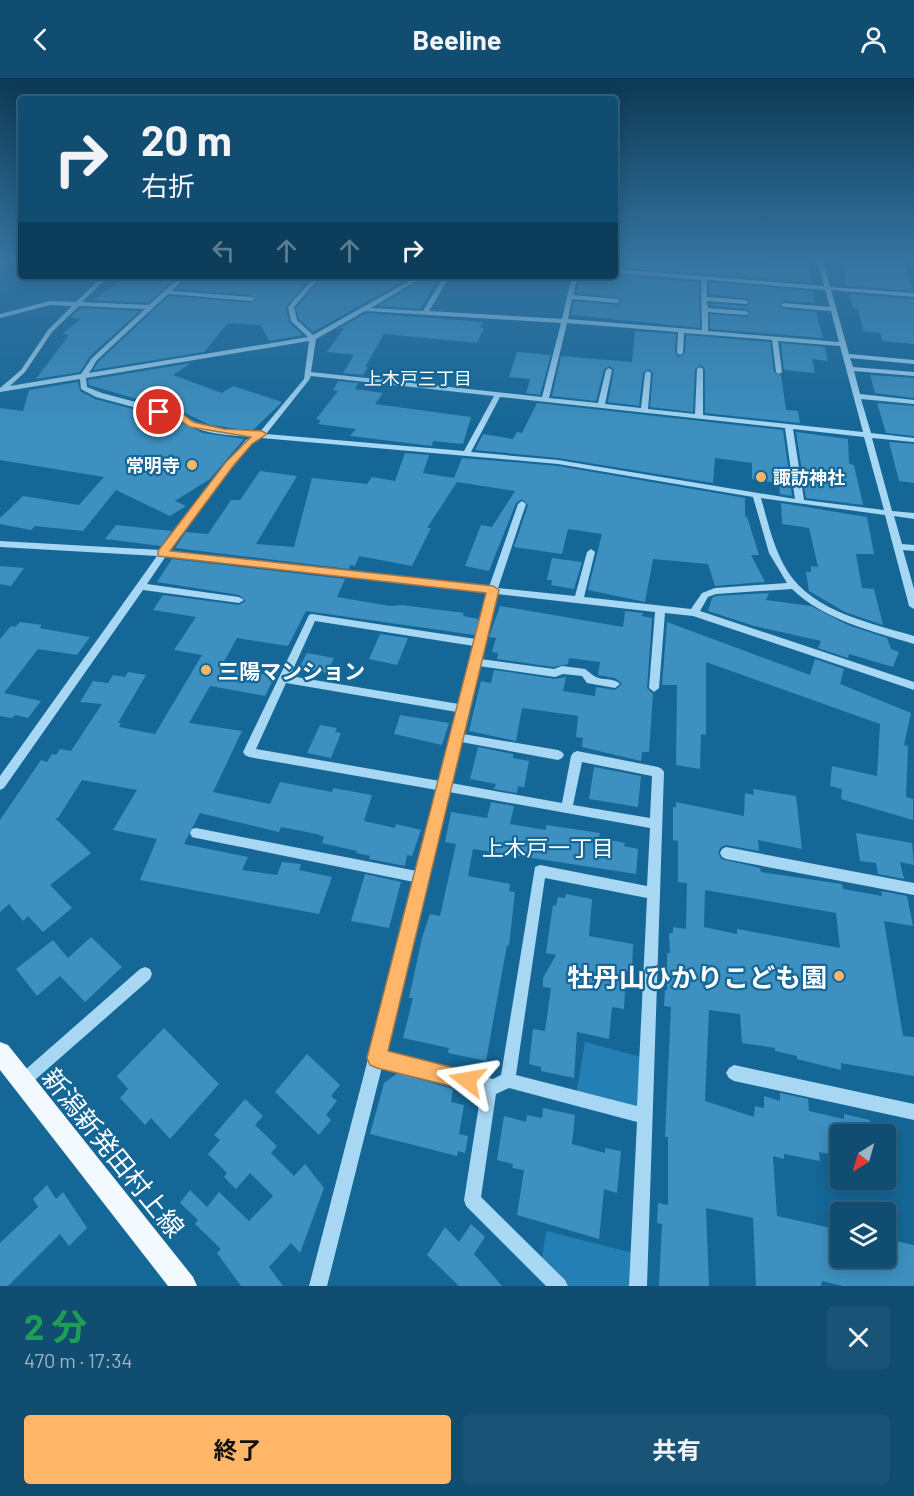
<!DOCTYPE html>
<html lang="ja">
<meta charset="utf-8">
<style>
body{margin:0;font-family:Barlow,"Noto Sans JP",sans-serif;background:#195476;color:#f1f3f6;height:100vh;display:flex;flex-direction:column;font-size:22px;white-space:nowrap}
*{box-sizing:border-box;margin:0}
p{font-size:20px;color:#9cb4c3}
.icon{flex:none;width:33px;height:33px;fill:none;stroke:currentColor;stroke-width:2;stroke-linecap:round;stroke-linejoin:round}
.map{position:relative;height:1208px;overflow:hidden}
.sheet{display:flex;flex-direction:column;background:#104d71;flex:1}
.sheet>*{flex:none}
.hud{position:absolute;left:18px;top:18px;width:600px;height:183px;border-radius:6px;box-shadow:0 3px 15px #0003,0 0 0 2px #306484;background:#104d71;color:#f1f3f6;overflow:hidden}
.needle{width:39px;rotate:217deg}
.tools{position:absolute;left:830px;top:1046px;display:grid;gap:12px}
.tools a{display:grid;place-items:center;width:66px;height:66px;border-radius:6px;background:#104d71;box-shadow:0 3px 15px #0003,0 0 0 2px #306484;font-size:30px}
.pin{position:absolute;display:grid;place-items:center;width:51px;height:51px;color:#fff;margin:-26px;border:3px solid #fff;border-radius:50%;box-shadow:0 2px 6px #0007}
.me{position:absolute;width:66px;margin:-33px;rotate:284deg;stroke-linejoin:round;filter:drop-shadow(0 0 4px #0008)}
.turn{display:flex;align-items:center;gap:21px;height:126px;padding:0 24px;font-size:27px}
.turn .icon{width:78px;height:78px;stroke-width:2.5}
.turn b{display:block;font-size:42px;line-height:51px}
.lanes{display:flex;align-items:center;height:57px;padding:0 24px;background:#0003;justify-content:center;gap:30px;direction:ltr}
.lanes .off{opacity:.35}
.round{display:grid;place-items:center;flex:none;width:63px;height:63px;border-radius:6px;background:#195476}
.head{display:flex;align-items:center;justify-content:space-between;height:102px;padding:0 24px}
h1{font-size:36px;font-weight:700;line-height:45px;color:#1e9e55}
.primary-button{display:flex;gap:12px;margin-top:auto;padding:12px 24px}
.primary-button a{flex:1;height:69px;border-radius:6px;background:#ffb668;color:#111;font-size:24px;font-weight:700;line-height:69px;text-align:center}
.primary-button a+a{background:#195476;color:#f1f3f6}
header{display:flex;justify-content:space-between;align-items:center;height:78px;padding:0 24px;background:#104d71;font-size:27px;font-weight:700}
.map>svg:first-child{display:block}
.green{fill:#2480b4}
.building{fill:#3d90bf;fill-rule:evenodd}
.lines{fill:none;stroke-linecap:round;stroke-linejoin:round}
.minor{fill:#a7d7f2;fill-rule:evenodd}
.major{fill:#f2f9ff;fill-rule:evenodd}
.route{fill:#ffb668;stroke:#a67644;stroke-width:1.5}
.poi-dot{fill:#ffb668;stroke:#156797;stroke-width:2}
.labels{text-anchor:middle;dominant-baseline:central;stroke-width:4.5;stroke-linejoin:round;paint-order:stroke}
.far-neighbourhood-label{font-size:18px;fill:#fff;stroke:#156797}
.far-poi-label{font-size:18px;font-weight:bold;fill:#fff;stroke:#156797;text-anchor:end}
.poi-label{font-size:21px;font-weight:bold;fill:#fff;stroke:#156797;text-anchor:start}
.neighbourhood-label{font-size:22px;fill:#fff;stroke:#156797}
.near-poi-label{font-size:26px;font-weight:bold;fill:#fff;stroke:#156797;text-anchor:end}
.near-street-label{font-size:26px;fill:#fff;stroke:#156797}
</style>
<header><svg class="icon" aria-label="back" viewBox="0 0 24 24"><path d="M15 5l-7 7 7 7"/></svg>Beeline<svg class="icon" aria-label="person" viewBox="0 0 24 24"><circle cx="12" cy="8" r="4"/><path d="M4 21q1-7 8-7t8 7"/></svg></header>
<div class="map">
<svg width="914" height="1208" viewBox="0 0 914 1208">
<rect width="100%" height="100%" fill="#156797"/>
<path class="green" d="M585,964l60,16 -2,55 -67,-17z
M546,1153l91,23 -1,32h-74l-21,-21z"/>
<path class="building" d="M615,181h61l86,7v-7h47l3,24 -197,-16z
M840,181h62l12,32 -67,-5z
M128,198h50l-30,27 -55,-3z
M189,198h123l-26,31 3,16 14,12 -34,6 -8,-16 -33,-2 -24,29 -111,18 6,-9 70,-65 83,7 5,-3 -5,-5 -75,-6z
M323,198h90l-100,56 -14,-13 -3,-11z
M427,198h13l-20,33 -42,-3z
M586,198l29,-1 84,7 1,46 -129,-13 3,-14 43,4 5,-3 -5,-5 -41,-4 4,-14h5z
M709,204l104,9 2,12 -31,-2 -5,5 5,3 32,3 7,26 -113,-9v-15l36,3 5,-5 -5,-3 -36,-3v-3l36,3 5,-5 -5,-3 -37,-3z
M849,216l65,5v45l-32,-3 -2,-8 -17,-2 -5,-22 -5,-1z
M81,230l59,3 -50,45 -10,16 -44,7 33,-44 -7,-1 19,-15 -11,-2z
M366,235l117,9 -3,6h4l-7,15 -93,-9 -19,33h3l-5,8 -20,-2 11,-18 -27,-3 17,-24 -6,1z
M635,253l41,3 -1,19 4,4 6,-4 1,-18 84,7 4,30 7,3 5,35 12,1 2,12 -95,-10v-44l-4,-4 -6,4 -2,43 -43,-5 3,-34 -4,-4 -6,4 -4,33 -31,-4 6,-32 -4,-4 -6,3 -8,32 -44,-5 9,-40 71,6z
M781,265l44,4 3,14 -16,-2 3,14 -31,-3z
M517,274l34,3 -11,40 -14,-2 4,-14 -21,-2z
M191,285l-18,12 49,18 11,-7 49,16 -29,28 -13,-1 -30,-4 -25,-12 -96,-28 -1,-5z
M870,297l44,3v20l-39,-5z
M338,303l20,2 -3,6 28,4 -8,11 96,13 -8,27 -30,-3 -1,5 -82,-10 6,-7 -38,-5 3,-4 -5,-1 22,-28 -5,-1z
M78,304l2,9 15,8 82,22 26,12 41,6 -34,40 -35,22 11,5 -16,10 -54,-26 -33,41 -48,-5 -4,4 -31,-6v-6l23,-22 56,9 25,-28 -104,-17v-52l23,3 6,-21z
M537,325l246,27 9,66 -12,-2 -1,-11 -27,-4v-16l-37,-5 -2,25 -155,-25 -83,-8 8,-16 30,5 4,-7 5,1z
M877,325l37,3v30l-28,-3z
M796,354l52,7 1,25 5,1 9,40 -57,-7z
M889,364l25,2v39l-15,-2z
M405,375l24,2 -6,18 31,5 8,-20 96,8 187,32v19h2l12,38h-8l14,27 -50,4 -7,-22 -55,-5 -8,43 -57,-12 14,-56 -34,-5 -6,25 -48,-7 14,-42 -6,-6 -6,4 -27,68 -24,-5 16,-41 11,2 23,-36 -58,-9 -30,46h4l-19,38 -53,-10 -4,10 -5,-1 -1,4 -174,-21 11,-16 22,2 23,-34h9l20,-29 37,5 -41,68 38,3 18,-69 55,6 5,-7 23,4z
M781,425l86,14 7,37h-18l6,34 12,1 9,36 -38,-13 -36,-21 -3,-19h5v-6l7,1 -9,-39 -27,-4z
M116,447l56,6 -11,15 -56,-7z
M552,480l30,4 -8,27 -23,-4 1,-5h-5z
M172,481l173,20 -8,18 53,9 12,-1 62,8 -1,3 16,3 -4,16 -169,-24 -18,35 -51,-8 -16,29 54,9 -10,20 -55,-10 -21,37 53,8 -29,61 57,12 10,-22 52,10 1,-4 39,7 -8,26 31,7 1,-4 25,6 -9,26 -5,-1 -2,11 -36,-7 1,-3 -14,-3 1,-2 -35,-8 2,-6 -7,-3 -36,-7 -2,5 -79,-19 -16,31 64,13 -6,13 35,5 5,-13 19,2 -2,6 33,7 -13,37 -179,-34 17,-41 -44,-9 24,-40 -55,-10 -24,38h-3l36,35 -41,32 22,23 -29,24 -15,-16 -5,5 -14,-17 -9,8v-92l41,-60 6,2 5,-8 4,1 4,-6 11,2 31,-47 -22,-2 13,-21 15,2 5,-8 12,2 3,-5 18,3 -28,48h3l-2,4 36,7 47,-79 -28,-5 22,-33 -43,-7 10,-15 76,10 7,-4 -7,-6 -82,-13z
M0,488l24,2 -13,18 -11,-2z
M769,515l-3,7 45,6 37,19 39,13 4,11 8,3 -6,15 -44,-13 -1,4 -30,-10 3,-7 -67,-15 -46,-15 4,-13 4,-2z
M500,528l123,21 2,-16 18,2 -1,3 10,2 -5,70 6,6 -4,58h-7l-1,9 -59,-14 1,-9 -7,-1 2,-21 -6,-1 -50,-7 -6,33 -47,-10 12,-50 10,2 3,-13 61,9 11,-2 -3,14 32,5 1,-9 19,3 7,-6 -7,-6 -17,-3 2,-13 -31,-4 -1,6 -14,3 -57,-8 1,-6 -6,-1 4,-14 -7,-1z
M20,544l22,3 -3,3 51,9 -13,18 -39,-6 -34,44 37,8 -13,17 -13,-3 -3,3 -12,-2v-77l11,-13 4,1z
M667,544l143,53 5,-16 29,10 -4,15 71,29 -7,32 4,1 -2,51 7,2v21l-72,-21 1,-10 -12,-3 2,-20 45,10 3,-52 -174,-62v73l-5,-1 -1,35 -24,-4 1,-80h-15z
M380,556l28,4 -11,27 -28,-6z
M307,575l27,5 -7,15 -28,-5z
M400,637l49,8 -7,22 -48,-11z
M320,647l17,3 -2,4 6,1 -10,25 -24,-5z
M478,669l35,7v4l16,3 -5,27 -6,-2 -1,7 -23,-4 2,-5 -26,-5z
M594,689l47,9 -3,31 -49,-8z
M753,711l43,7 6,53 -44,-9 1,11 -33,-6 -5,2 -3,5 3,7 39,9 1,4 81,12 1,5 39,7 -1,-5 26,5 6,30 -29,-5 19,115 11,1v39l-73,-13v7l-44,-11v-3l-22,-5v-3l-33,-5 -2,-29 -31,-4 -4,91 49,16 1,-11 9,2v-12l16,5v-8l28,6 1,12 35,8v-5l26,6 1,5 9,2 -1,7h-46l2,21 -16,-3 1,9 -36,-7v5l-11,-3 4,60 63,14v27h53l-2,-17 23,5v41h-71l-21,-5 -1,5h-65l-3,-68 -47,-10 3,78h-50l3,-62 -5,-1 1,-20 10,2v-68h-3l6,-130 -7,-1 1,-16h2v-37h3l-1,-20h4v-6l13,2 1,-46 -9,-1v-41l-5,-1v-33h3v-5l68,14 1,-23 9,2zM705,812l131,23 4,35 -103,-19v5l-33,-7z
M491,724l23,4 -4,18 36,6v-5l54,8 -1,5 26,5 -1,3 14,3 -2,25 -163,-25 -5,27 42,8 -1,7 6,1 -6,54 -2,-1 -21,116 -38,-8 1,-5 -46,-10 10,-40h-4l13,-60 8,-24 10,2 16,-72 -11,-2 6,-30 36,6z
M856,755l56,10 2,22 -14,-3 4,17 -26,-5 -2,-11 -16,-2z
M365,796l36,8 -12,46 -38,-7z
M566,816l26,5 -3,37 44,8 -1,28 -6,-1 -2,38 -12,-2 -3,32 -32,-7 -3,46 -33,-7v-4l-12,-3 4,-35 12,2 6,-43 -8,-1v-9l13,-23 -10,-2 7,-48 3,1 2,-9 7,1z
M91,859l31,30 -37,35 -25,-26 -23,20 -21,-27 37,-29 15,18z
M164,950l55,56 -49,55 -19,-21 -6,7 -25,-27 8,-9 -11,-13z
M307,976l33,31 -9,11 6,5 -11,14 5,5 -12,15 -44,-43z
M398,995l55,16 -2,13 13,3 -5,29 9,2 -3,17 -7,-2 -1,5 -87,-22 14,-51z
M245,1021l18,17 -8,9 22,21 -6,7 23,23 11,-12 19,24 -24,65 -9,-10 -22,24 14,19h-42l-24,-33 4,-4 -26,-25 3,-4 -18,-17 10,-13 17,17 12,-15 30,29 24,-25 -23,-23 -14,16 -12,-12 3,-4 -19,-19 12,-14 -6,-5z
M543,1030l32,7 -3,29 33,9v-5l16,3 -4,42 -13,-4 -5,50 -82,-24 7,-45 -12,-2 1,-4 -16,-4 7,-44 22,6 1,-7 15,3z
M47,1107l9,14 7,-7 24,36 -18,18 -9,-12 -52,52h-8v-43l38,-36 -5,-8z
M471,1146l14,13 -11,17 28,32h-43l-32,-31 18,-28 14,15z"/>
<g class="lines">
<path class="minor" d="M8,181h10l-18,6v-4z
M817,181h6l7,28 84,6v4l-83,-7 18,64 65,6v4l-64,-6 3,9 61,5v4l-60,-5 6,23 54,6v4l-53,-5 10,34 43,5v4l-42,-4 20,73 22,2v6l-20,-3 8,28 12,1v6l-11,-1 11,39v20l-5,-3 -24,-91 -124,-17c7,25 13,52 27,74 26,40 83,51 126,64v8c-42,-13 -90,-24 -122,-55l-76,5 -8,3 -8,14 214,71v8l-221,-74 -28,-3 -6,75 -5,4 -5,-4 6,-76 -158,-18 -16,65 73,10 8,-3 23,3c3,2 6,5 9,7 8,5 19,1 26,8l-5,4 -28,-5 -5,-7 -19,-2 -8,3 -76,-11 -16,68 95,16 4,2 2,3 -2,3 -4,2 -97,-18 -10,41 111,20 9,-47 2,-3 4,-2 81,16 4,2 2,3 -17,514h-18l8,-164 -128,-34 -13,6 -15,103 84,83 3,6h-22l-80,-80 -2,-6 17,-108 -99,-25 -55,219h-18l105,-404 -218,-44 -4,-1 -2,-4 2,-4 4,-1 221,43 20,-81 -188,-33 -4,-2 -2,-3 66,-137 3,-1 164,25 12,-46 -322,-37 -19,28 92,13 5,3 -5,3 -96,-13 -139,198 -4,2v-14l157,-220 -157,-9v-6l161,9 40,-56 45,-54 6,-3c-24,-2 -54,-3 -74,-18l-82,-22 -15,-8 -1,-10 -80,13v-4l21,-18 27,-40 24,-24 -22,-1 -50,13v-4l50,-13 26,1 27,-26h6l-27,26 67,3 32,-29h6l-15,15 80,6 3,2 -3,2 -84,-7 -71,66 -8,13 219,-36 -17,-16 -3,-14 27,-31h6l-27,31 3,13 16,15 105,-59h7l-54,32 52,3 21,-35h6l-21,35 133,8 10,-43h6l-5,19 44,4 3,2 -3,2 -45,-4 -4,20 134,11 -1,-50 -86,-7v-4l209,17zM707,202l118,10 5,17 -46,-4 -3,2 3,2 47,4 8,31 -131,-11v-19l38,3 3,-2 -3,-2 -38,-3 -1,-7 39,3 3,-2 -3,-2 -39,-3zM79,228l66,3 -53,49 -11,16 -71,12 15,-14 27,-40zM365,233l196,12 -19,74 -231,-25 5,-33zM567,245l111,9 -1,21 3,2 3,-2 1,-20 88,7 4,32 3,2 3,-2 -4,-31 62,5 23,86 -160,-17v-46l-3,-2 -3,2 -2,45 -47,-5 3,-36 -3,-2 -3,2 -4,35 -36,-4 7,-34 -3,-2 -3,2 -8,33 -49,-5zM309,263l-5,38 -45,54c-25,-2 -55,-2 -75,-18l-82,-22 -15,-6 -1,-9zM311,298l183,20 -30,55 -198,-17 43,-54zM500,319l285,31 10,71 -237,-39 -87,-8zM793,351l71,8 20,73 -80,-10zM261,360l297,26 195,33 16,56 18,30 -72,5 -13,5 -11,16 -107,-12 11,-45 -4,-3 -4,3 -12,44 -77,-8 28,-84 -4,-3 -4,3 -29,83 -319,-36 37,-53 45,-54zM315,543l159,25 -15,58 -169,-28zM286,605l171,29 -17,69 -184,-32zM582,684l70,14 -2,42 -77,-13zM449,714l201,36 -3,58 -107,-21 -5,2 -34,208 -8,4 -107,-26zM545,800l102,20 -10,208 -121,-31z
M912,182l2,1v4l-5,-3z
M726,769l188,36v12l-188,-36 -4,-2 -2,-4 2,-4z
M145,889l5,2 2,5 -2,5 -123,108 -5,3 -5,-3 -3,-5 3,-5 123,-108z
M734,987l180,39v16l-180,-39 -5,-3 -3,-5 3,-5z"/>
<path class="major" d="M0,964l8,3 185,232 4,9h-29l-168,-216z"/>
</g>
<linearGradient id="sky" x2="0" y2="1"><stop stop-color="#0c3953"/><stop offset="0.52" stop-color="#3574a1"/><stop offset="1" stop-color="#3574a1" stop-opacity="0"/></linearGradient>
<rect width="914" height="350" fill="url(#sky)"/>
<path class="route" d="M159,331l25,6 9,7 31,7 38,2 5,3 -15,10 -19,22 -63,85 323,35 6,4 -111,461 86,22 3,7 -3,7 -7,3 -90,-22 -7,-3 -3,-7 119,-465 -328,-37v-5l68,-89 25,-25 -61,-10 -12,-8 -23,-5v-4z"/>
<g class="poi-dot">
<circle cx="192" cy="387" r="6"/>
<circle cx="761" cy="399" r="6"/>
<circle cx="206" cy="592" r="6"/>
<circle cx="839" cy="898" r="6"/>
</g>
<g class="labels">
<g class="far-neighbourhood-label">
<text x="418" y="300">上木戸三丁目</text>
</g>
<g class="far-poi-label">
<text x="180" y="387">常明寺</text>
<text x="773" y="399" text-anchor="start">諏訪神社</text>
</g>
<g class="poi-label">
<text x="218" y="592">三陽マンション</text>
</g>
<g class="neighbourhood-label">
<text x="548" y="769">上木戸一丁目</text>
</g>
<g class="near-poi-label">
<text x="827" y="898">牡丹山ひかりこども園</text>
</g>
<g class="near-street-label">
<text transform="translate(114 1074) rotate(51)">新潟新発田村上線</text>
</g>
</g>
</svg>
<div class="tools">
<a><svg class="needle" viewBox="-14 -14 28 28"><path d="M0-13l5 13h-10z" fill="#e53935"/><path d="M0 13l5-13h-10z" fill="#9cb4c3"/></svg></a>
<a><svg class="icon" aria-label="layers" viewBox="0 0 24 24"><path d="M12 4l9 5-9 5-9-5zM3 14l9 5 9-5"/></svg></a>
</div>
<div class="pin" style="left:159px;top:334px;background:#d93025"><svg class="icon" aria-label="arrive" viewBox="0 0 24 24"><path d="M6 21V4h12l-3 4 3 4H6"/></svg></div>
<svg class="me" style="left:467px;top:1002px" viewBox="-20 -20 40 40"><path d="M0-17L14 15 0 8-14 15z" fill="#ffb668" stroke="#fff" stroke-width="4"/></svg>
<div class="hud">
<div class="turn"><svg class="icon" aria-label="right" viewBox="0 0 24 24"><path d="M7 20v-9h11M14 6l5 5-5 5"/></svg><div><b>20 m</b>右折</div></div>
<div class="lanes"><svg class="icon off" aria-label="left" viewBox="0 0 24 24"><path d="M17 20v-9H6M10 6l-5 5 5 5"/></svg><svg class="icon off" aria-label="ahead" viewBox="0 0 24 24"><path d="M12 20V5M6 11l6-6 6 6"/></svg><svg class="icon off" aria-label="ahead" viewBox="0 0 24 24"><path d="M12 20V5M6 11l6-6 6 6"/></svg><svg class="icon" aria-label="right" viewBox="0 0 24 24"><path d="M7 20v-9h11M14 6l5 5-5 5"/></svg></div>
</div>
</div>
<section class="sheet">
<div class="head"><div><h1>2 分</h1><p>470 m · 17:34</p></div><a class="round"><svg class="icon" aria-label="close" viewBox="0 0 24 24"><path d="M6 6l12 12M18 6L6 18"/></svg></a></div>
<div class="primary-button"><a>終了</a><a>共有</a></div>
</section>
